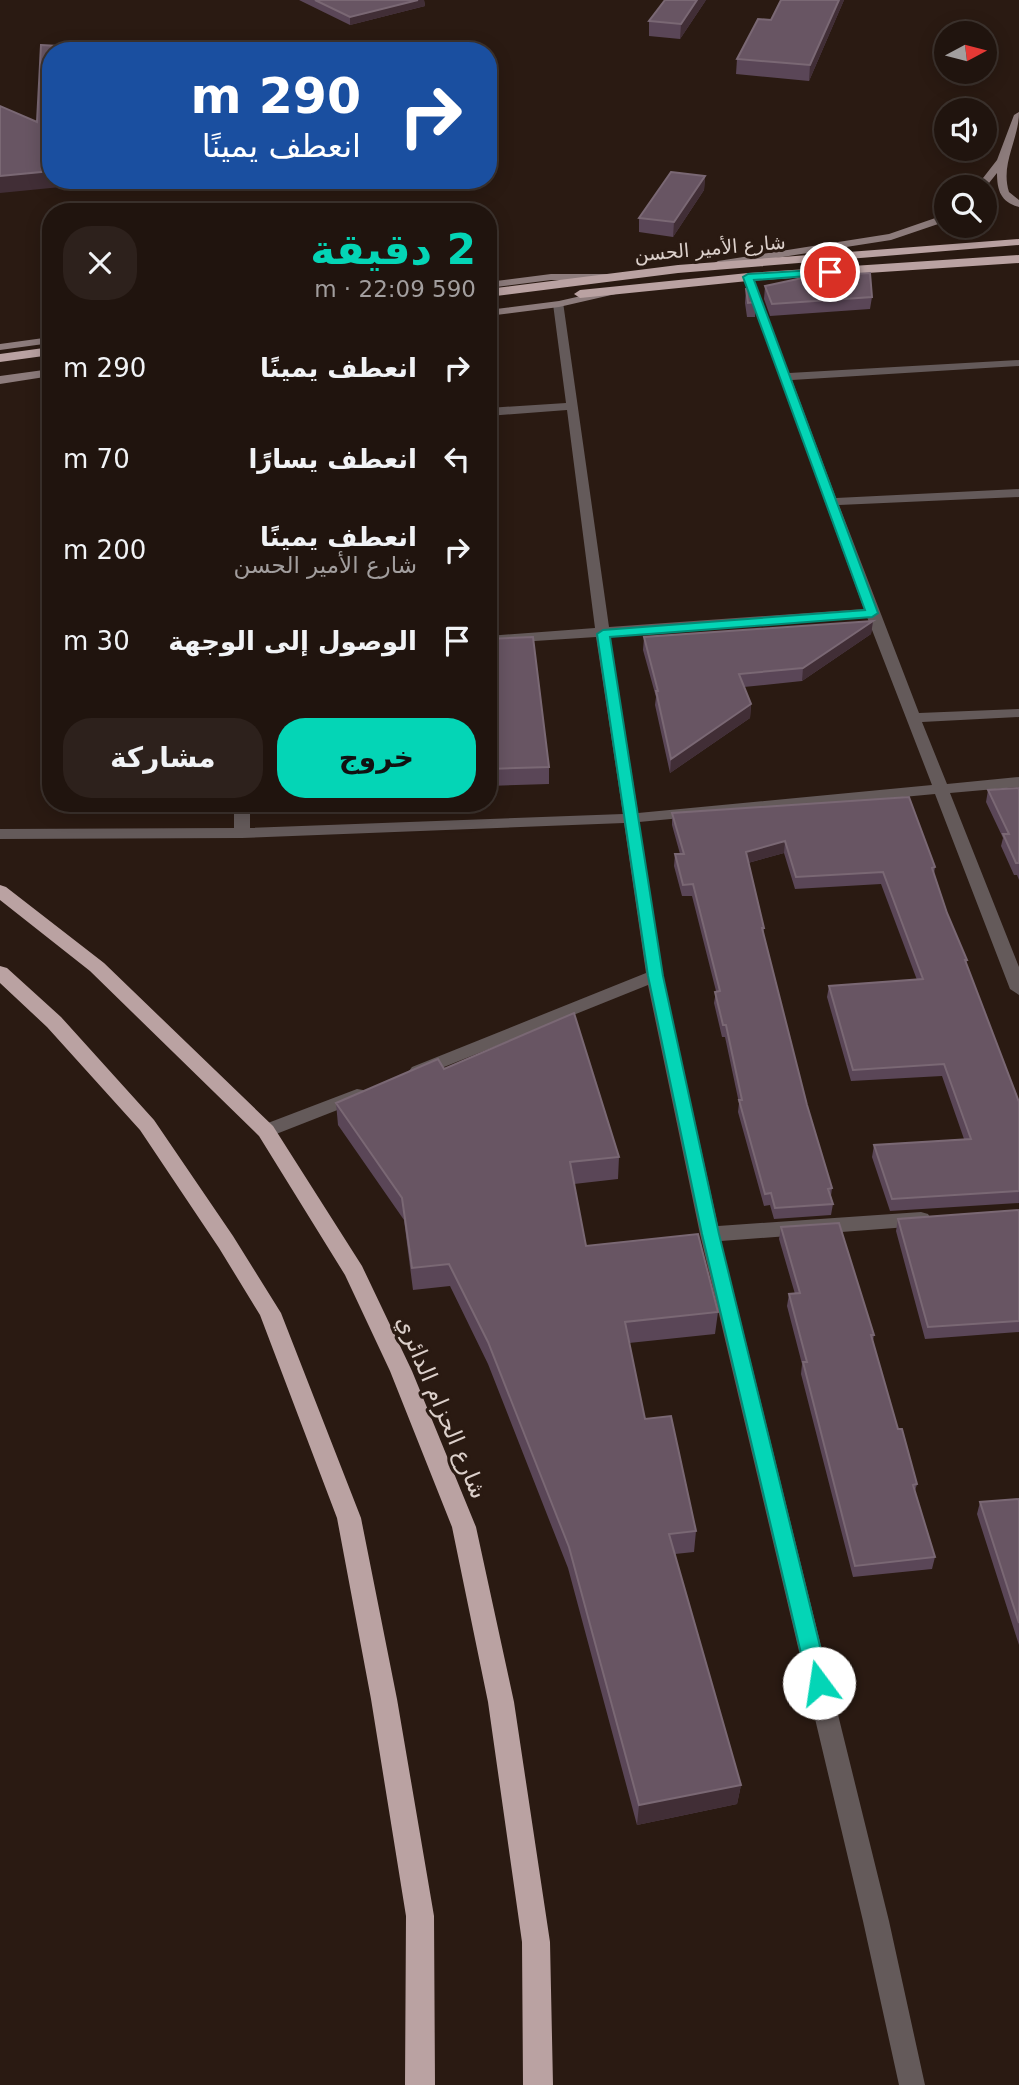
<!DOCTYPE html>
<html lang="ar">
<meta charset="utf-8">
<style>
body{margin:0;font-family:"DejaVu Sans",Cairo,sans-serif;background:#2d211c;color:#f1f3f6;direction:rtl;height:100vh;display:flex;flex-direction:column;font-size:26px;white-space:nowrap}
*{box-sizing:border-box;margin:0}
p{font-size:23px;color:#a29e9e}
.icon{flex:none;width:38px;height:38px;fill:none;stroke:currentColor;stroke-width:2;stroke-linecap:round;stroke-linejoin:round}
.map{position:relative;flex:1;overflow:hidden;direction:ltr}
.sheet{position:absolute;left:42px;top:203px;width:455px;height:609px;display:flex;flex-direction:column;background:#20140e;border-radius:28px;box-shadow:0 4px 18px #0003,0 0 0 2px #3d332e;direction:rtl}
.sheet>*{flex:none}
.hud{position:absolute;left:42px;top:42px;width:455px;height:147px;border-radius:28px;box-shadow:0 4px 18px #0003,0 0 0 2px #3d332e;direction:rtl;background:#1a4fa0;color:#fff;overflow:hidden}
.needle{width:46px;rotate:83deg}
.controls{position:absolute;left:934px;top:21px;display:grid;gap:14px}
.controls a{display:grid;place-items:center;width:63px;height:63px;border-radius:50%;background:#20140e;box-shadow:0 4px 18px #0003,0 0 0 2px #3d332e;font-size:35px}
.pin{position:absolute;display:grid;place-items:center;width:60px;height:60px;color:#fff;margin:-30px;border:4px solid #fff;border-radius:50%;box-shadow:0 2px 7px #0007}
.me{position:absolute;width:77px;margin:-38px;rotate:346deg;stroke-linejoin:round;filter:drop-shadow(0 0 5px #0008)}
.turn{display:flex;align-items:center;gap:24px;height:147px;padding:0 21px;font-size:32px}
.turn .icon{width:91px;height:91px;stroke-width:2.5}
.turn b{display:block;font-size:49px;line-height:60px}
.round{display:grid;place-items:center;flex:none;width:74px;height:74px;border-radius:28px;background:#2d211c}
.summary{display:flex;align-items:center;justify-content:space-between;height:119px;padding:0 21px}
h1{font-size:42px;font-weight:800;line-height:52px;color:#04d5b6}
.cta{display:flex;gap:14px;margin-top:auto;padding:14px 21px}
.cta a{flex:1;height:80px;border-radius:28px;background:#04d5b6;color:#111;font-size:28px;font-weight:800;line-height:80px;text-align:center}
.cta a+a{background:#2d211c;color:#f1f3f6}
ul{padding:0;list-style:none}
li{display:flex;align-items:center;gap:21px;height:91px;padding:0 21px}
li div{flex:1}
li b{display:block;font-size:26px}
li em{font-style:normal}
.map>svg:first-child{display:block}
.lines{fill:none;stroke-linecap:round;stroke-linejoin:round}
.minor{fill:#645a5a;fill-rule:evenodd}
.secondary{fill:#8d7c7c;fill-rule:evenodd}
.trunk{fill:#baa2a2;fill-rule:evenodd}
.wall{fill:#5a4657}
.shaded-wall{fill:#412e36}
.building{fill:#685563;stroke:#7a6874;stroke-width:2}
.route{fill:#04d5b6;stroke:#038a76;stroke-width:2}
.labels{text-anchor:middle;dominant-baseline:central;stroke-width:6;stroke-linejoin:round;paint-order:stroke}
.far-street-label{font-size:19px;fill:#dcd0cb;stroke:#2a1a12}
.street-label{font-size:23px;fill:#dcd0cb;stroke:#2a1a12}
</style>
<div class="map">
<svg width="1019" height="2085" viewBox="0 0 1019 2085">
<rect width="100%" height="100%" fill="#2a1a12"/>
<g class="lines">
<path class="minor" d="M748,274l5,3 36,96 230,-13v6l-227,14 44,118 183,-9v8l-180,8 80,208 100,-4v8l-97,5 25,62 72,-7v10l-69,6 69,174v28l-9,-6 -75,-195 -296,28 24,154 55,250 203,-14 7,2 3,5 -3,5 -7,2 -200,15 168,680 36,164h-26l-36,-164 -163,-687 -52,-249 -224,90h-12l-3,-4 3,-4 234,-94 -22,-150 -382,15 -242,1v-10l234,-1v-25h16v25l373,-14 -27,-177 -108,7v-8l107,-8 -28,-218 -79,6v-8l78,-5 -13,-99 10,-2 46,325 255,-18 -121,-332zM867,617l65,168 -294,28 -28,-177z
M357,1089l6,1 3,5 -3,5 -97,38 -6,-2 -3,-5 3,-5z"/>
<path class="secondary" d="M1019,112c0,28 -19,52 -10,80l10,8v7c-18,-5 -22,-16 -22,-34l-12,15 -9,-1 21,-27 17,-45z
M947,214v7l-56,19 -173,27 -5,-3 5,-3 171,-27z
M551,274h58l5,3 -5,3h-58l-63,8v-6z
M616,288l4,1v4l-61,14 -71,9v-6l71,-9z
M51,337v6l-51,7v-6z
M51,369v7l-51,8v-8z"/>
<path class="trunk" d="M1019,239v6l-341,28 -190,24v-8l190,-24z
M1019,255v8l-271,18 -168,17 -6,-4 6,-4 168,-17z
M51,347v8l-51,7v-8z
M0,885l6,2 98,76 169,163 89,140 50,105 64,156 38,175 36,240 3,143h-30l-1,-143 -34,-240 -36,-175 -62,-156 -45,-96 -86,-139 -169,-165 -90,-71z
M0,966l7,2 54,49 93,103 79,116 48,77 80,205 36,181 37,217 1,169h-30l1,-169 -35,-217 -34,-181 -77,-203 -41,-67 -79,-118 -93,-103 -47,-44z"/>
</g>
<path class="wall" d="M299,0h125l1,6 -75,19z
M706,0l-26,39 -31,-3v-15z
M781,0h63l-35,81 -73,-7 1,-15 34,-39z
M705,176l-1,14 -31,47 -34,-5v-14z
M765,286l107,11 -2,12 -100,7 -6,-17z
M746,289l10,13 -1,15h-8l-2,-14z
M873,621l-2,13 -69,47 -58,6 7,17 -1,14 -80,55 -15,-68 1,-8 -13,-47 1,-13z
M488,639l61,128v17l-61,2z
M1019,788v92l-2,-5h-3l-13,-29 2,-8 -17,-36 2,-12z
M672,813l263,54 -1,7 13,39 20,47 -1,5 53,137v101l-129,8 -18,-54 2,-12 90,-6 -22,-63 -91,5 -24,-84 2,-11 88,-6 -36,-96 -86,5 -11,-36 -36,10 16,65 -1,6 44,171 25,83 -1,8 2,8 -2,11 -57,4 -4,-14 -6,1 -26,-94 1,-9 -14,-66h-3l-8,-34 2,-12 -24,-95h-10l-8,-30 1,-12h5l-8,-29z
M444,1069l175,88 -1,22 -44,5 12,62 132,66 -3,22 -86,9 16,76 51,112 -2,21 -19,2 66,231 -4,19 -100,21 -69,-257 -80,-204 -38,-78 -37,4 -9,-70 -66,-95 -2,-22z
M1019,1210v122l-94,7 -29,-108 2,-12z
M781,1227l93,108 -1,6 25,88 19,55 -2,7 20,66 -3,12 -79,8 -52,-203 1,-10 -15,-58 2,-12h6l-16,-55z
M1019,1499v146l-42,-131 3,-12z"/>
<path class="shaded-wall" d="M418,0h6l1,6 -75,19v-8z
M697,0h9l-26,39 1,-15z
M839,0h5l-35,81 1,-16z
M51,171v9h81l-132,13v-17z
M705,176l-1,14 -31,47 1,-15z
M873,621l-2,13 -69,47 1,-13z
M751,704l-1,14 -80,55 1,-14z
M785,841l-1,12 -40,11 2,-12z
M741,1785l-4,19 -100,21 2,-20z"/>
<path class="building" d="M315,0h103l-68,17z
M665,0h32l-16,24 -32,-3z
M781,0h58l-29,65 -73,-6 21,-40 13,1z
M41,45l107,6h-97v120l-51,5v-70l37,16z
M671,172l34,4 -31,46 -35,-4z
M870,273l2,24 -100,7 -7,-18 42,-9z
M751,287l5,15 -8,1 -2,-14z
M873,621l-70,47 -64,6 12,30 -80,55 -15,-68h2l-14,-54z
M533,637l16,130 -61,2v-130z
M1019,788v75h-3l-13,-29h6l-21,-44z
M909,797l26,70 -3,1 15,45 20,47h-2l54,142v89l-127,8 -18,-54 97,-6 -27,-75 -91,6 -24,-84 94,-7 -40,-107 -87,5 -11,-36 -39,11 18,76h-2l45,177 25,83 -4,1 5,15 -58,4 -4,-15 -6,1 -26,-94h3l-16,-75h-3l-8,-33 5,-1 -27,-107 -10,1 -8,-31h9l-12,-41z
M574,1013l45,144 -49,5 16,84 112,-12 20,78 -93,10 20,97 26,-3 25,115 -27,3 72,251 -102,20 -70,-258 -81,-205 -39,-78 -37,4 -10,-70 -66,-95 102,-44 6,10z
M1019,1210v111l-91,6 -30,-108z
M839,1223l35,112h-3l27,94h4l15,55 -4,1 22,72 -80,9 -52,-204h4l-18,-68 11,-1 -19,-66z
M1019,1499v124l-39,-121z"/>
<path class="route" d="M830,269l4,3 -1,2 -79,6 124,333 -6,4 -262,20 53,339 56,258 110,449 -3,7 -7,3 -8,-3 -3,-7 -106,-449 -54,-258 -51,-342 6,-4 262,-20 -122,-333 5,-3z"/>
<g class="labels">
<g class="far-street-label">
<text transform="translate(710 248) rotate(-5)">شارع الأمير الحسن</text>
</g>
<g class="street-label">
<text transform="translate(442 1407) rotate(67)">شارع الحزام الدائري</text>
</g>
</g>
</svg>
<div class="controls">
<a><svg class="needle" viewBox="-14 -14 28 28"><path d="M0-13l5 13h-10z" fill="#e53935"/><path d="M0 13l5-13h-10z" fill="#a29e9e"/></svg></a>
<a><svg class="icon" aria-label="sound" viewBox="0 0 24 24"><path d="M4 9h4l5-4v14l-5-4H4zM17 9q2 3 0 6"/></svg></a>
<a><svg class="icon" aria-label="search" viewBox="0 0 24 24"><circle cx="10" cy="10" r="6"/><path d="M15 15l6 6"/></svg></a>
</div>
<div class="pin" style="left:830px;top:272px;background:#d93025"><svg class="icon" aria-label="arrive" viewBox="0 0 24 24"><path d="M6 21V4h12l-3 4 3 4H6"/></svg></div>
<svg class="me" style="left:819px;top:1683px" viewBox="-20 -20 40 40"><circle r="19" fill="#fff"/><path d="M0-13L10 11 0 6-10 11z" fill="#04d5b6"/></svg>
<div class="hud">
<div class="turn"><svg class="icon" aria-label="right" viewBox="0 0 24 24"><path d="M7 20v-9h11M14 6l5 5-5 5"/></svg><div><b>290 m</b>انعطف يمينًا</div></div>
</div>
<section class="sheet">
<div class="summary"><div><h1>2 دقيقة</h1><p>590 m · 22:09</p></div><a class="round"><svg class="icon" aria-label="close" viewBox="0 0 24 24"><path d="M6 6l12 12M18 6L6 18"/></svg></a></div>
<ul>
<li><svg class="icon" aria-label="right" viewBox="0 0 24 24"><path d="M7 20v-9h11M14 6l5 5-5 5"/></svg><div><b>انعطف يمينًا</b></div><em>290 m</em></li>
<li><svg class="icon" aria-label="left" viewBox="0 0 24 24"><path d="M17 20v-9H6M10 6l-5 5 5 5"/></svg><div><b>انعطف يسارًا</b></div><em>70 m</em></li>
<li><svg class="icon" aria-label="right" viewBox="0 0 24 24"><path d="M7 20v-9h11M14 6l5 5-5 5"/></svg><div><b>انعطف يمينًا</b><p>شارع الأمير الحسن</p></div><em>200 m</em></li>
<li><svg class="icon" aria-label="arrive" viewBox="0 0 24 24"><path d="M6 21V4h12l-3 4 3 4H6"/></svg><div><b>الوصول إلى الوجهة</b></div><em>30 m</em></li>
</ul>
<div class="cta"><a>خروج</a><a>مشاركة</a></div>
</section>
</div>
